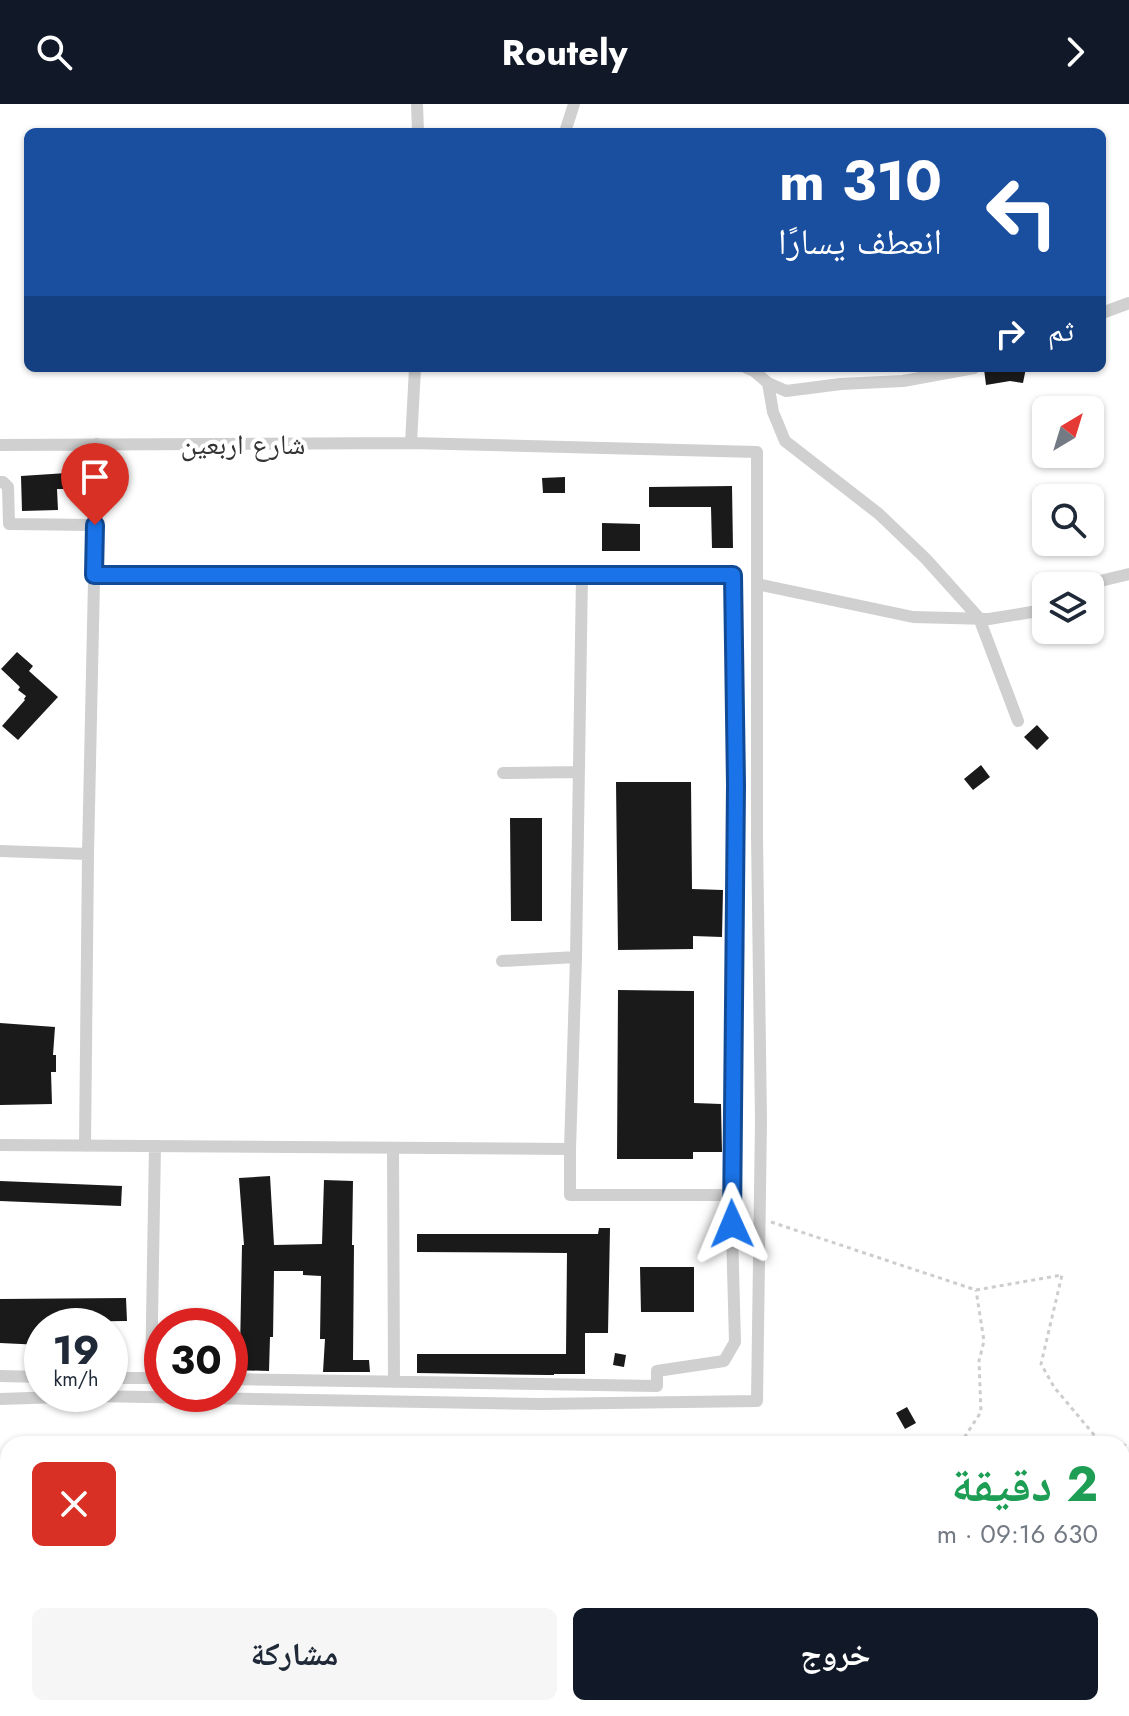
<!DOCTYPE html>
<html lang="ar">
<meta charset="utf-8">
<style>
body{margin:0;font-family:Jost,"Noto Naskh Arabic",sans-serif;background:#f6f6f7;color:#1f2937;direction:rtl;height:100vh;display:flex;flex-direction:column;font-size:30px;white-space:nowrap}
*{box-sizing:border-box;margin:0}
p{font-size:26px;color:#747a83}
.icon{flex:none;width:44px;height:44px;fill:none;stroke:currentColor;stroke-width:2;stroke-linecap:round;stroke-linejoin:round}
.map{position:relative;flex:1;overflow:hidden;direction:ltr}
.drawer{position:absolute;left:0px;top:1332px;width:1130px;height:280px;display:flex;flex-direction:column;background:#fff;border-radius:24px 24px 0 0;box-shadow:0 2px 6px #0004;direction:rtl}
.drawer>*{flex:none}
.banner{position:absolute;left:24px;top:24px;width:1082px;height:244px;border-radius:12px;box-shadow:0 2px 6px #0004;direction:rtl;background:#1a4fa0;color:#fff;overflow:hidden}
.needle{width:52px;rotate:38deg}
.tools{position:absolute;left:1032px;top:292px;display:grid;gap:16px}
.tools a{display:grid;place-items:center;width:72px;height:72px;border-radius:12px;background:#fff;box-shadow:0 2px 6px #0004;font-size:40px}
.speed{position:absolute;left:24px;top:1204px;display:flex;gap:16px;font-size:40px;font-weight:700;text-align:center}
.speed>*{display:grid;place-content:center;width:104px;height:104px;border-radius:50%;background:#fff;box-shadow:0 2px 6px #0004;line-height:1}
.speed small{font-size:20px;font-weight:400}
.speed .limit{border:12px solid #d22;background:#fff;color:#111}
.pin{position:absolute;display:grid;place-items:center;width:68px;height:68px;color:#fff;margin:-82px -34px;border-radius:50% 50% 50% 0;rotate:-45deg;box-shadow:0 0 8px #0007}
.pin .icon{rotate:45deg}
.me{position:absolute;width:88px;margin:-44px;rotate:359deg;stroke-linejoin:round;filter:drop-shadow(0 0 6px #0008)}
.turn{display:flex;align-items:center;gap:28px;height:168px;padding:0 32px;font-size:36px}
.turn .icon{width:104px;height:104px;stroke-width:2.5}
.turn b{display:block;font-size:56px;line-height:68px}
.then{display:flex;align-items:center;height:76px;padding:0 32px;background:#0003;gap:16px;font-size:30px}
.round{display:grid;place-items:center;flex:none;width:84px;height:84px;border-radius:12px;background:#f6f6f7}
.summary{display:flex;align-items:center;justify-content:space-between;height:136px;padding:0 32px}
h1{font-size:48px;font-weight:700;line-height:60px;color:#1e9e55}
.action{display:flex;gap:16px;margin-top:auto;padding:16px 32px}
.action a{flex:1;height:92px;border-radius:12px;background:#111827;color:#fff;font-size:32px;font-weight:700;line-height:92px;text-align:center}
.action a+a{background:#f6f6f7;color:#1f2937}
header{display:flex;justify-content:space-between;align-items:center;height:104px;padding:0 32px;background:#111827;color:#fff;font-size:36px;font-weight:700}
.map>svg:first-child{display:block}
.building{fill:#1a1a1a}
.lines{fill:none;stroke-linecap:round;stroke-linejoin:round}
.path{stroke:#cdcdcd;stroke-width:3;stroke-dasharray:4 4;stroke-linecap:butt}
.street{stroke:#d0d0d0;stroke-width:12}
.route-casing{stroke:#114b97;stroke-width:20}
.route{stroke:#1a73e8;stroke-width:14}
.labels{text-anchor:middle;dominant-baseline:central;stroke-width:8;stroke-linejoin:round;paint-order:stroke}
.street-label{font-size:28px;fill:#333;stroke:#fff}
</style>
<header><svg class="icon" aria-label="forward" viewBox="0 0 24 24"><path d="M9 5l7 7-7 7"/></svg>Routely<svg class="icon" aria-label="search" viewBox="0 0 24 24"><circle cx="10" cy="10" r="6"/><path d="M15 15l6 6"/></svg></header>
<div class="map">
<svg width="1129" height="1612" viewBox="0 0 1129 1612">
<rect width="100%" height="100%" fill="#fff"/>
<path class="building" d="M992,264h34l-3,15 -13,-2 -24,4 -2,-16z
M67,369v16h-10l1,21 -36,1 -1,-35z
M565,373v16h-22l-1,-15z
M732,382l1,62h-21l-1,-41h-62v-20z
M602,419l38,1v27h-38z
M17,548l16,14 -4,5 29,26 -40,43 -16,-14 23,-26 -1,-1 2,-3 -8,-6 2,-3 -19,-18z
M1037,621l12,13 -12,12 -13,-13z
M981,661l9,12 -17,13 -9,-11z
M616,678h75l1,107 31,1 -1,47 -29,-1v13l-75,1z
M510,714h32v103h-31z
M618,886l76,1v112l27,1 1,48h-29v7h-76z
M0,919l55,4 -2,28h3v17h-5l1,32 -52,1z
M270,1072l4,69 48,-1 2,-64 29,1 -1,64h2l-1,115h16l1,12h-47l2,-33h-5l1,-63 -18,-1v-4h-29l-1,66h-3l-1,34 -39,-1v-13h7v-6h3l2,-106h2l-5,-67z
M0,1077l122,5 -1,20 -121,-5z
M599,1124h11l-2,105h-23v41h-31v1h-5l-132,-2v-19h149l1,-101 -150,-1v-18h181z
M640,1163h54v45h-53z
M126,1194l1,23 -85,1v23l-42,-2v-44z
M615,1249l11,2 -2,12 -11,-2z
M907,1303l9,16 -11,6 -9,-16z"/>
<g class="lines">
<path class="path" d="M771,1118l205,68 86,-15 -21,89 13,23 46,55 14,2
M960,1340l21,-32 -2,-51 5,-20 -8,-51
M1122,1341l7,1
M1122,1466l7,3
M59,1604l5,8"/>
<path class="street" d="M417,0l1,28
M565,28l9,-28
M1102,209l27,-10
M747,264l7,3 14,12 5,29 12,29 94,73 47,45 53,59 39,103
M768,279l18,8 55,-7 62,-3 71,-13
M0,341l411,-2 4,-75
M0,378h3l5,5 1,37 86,1
M94,471h639l3,210 -5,410 4,147 -11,19 -67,10v15l-427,-7
M757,480l156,33 76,2 49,-8 8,-6
M1079,482l50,-12
M503,669l76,-1
M0,747l88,3
M502,857l74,-4
M0,1041l570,4v46h161
M85,1042l3,-292 9,-410
M393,1044l1,234
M570,1045l6,-192 6,-382
M0,1272l42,1
M110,1274h52
M151,1274l4,-232
M0,1295l92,-3 448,8 217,-3 4,-280 -4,-284v-385l-346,-9
M0,1469l8,9
M0,1586l8,-1"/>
</g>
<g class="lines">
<defs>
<path id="route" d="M95,421l-1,50h639l3,210 -4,439"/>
</defs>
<use href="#route" class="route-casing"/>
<use href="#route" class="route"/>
</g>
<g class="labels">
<g class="street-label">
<text x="243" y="340">شارع اربعين</text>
</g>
</g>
</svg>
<div class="tools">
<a><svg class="needle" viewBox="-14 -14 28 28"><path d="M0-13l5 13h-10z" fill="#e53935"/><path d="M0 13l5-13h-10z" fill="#747a83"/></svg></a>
<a><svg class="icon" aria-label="search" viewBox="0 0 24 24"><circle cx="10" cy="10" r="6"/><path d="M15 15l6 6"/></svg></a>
<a><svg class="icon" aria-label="layers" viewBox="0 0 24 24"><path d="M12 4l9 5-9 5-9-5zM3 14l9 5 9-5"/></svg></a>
</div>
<div class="speed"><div>19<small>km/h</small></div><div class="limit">30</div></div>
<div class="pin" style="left:95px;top:421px;background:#d93025"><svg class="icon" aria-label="arrive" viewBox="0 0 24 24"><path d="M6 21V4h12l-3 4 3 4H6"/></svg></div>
<svg class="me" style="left:732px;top:1120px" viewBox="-20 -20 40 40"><path d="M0-17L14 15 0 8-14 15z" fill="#1a73e8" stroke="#fff" stroke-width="4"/></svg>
<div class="banner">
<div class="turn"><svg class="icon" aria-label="left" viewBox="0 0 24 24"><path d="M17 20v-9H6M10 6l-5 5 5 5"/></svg><div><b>310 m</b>انعطف يسارًا</div></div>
<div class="then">ثم<svg class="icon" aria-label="right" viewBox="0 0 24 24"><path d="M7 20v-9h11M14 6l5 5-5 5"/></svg></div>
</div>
<section class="drawer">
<div class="summary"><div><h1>2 دقيقة</h1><p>630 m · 09:16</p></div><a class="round" style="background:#d93025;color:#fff"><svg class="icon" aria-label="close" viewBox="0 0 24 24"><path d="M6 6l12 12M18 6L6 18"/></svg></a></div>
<div class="action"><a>خروج</a><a>مشاركة</a></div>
</section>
</div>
